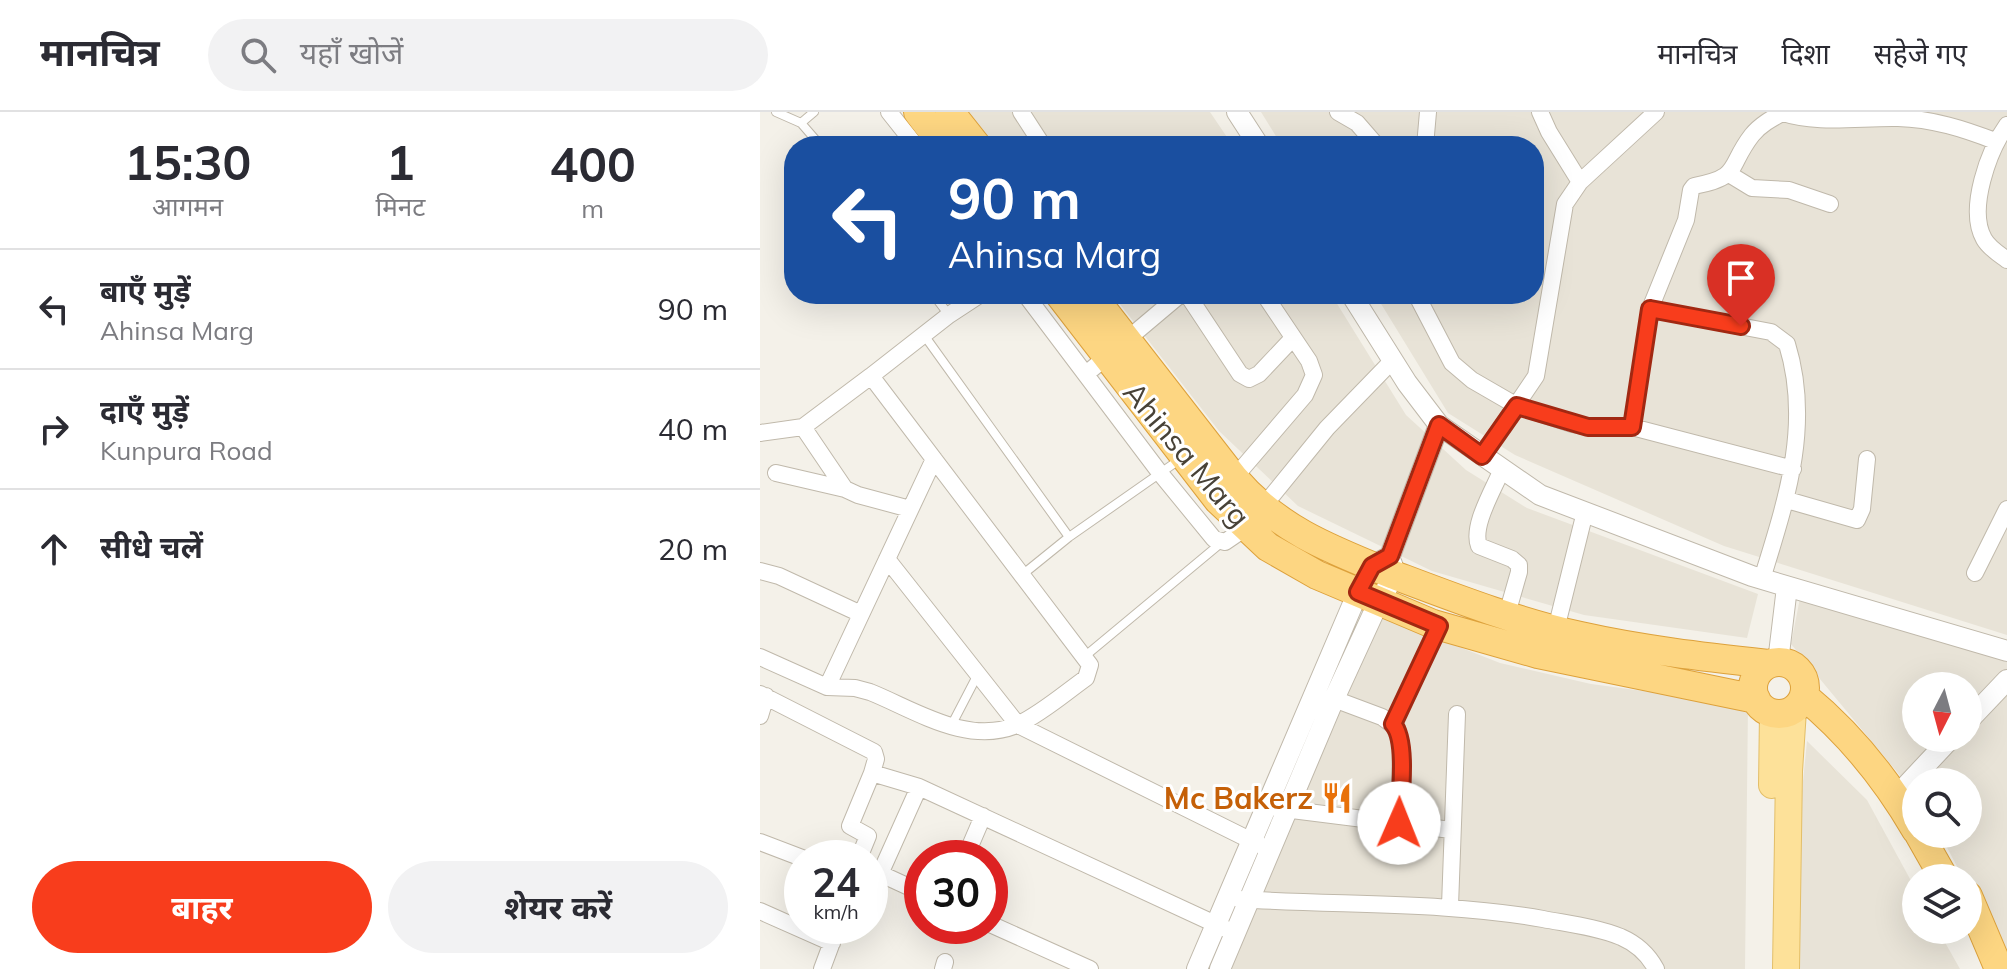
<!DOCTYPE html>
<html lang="hi">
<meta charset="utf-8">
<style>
body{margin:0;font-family:Mulish,"Noto Sans Devanagari",sans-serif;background:#f2f2f3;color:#2b2b33;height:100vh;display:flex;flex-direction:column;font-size:30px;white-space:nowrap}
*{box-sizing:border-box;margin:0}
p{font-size:26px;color:#7c7c81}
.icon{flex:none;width:44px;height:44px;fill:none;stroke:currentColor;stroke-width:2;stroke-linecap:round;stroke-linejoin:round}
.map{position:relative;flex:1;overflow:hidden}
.details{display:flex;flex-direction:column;background:#fff;width:760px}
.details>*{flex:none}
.banner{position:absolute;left:24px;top:24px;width:760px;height:168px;border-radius:32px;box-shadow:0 8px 32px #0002;background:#1a4fa0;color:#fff;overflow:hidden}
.needle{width:52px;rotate:186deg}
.buttons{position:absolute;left:1142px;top:560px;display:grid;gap:16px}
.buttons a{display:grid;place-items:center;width:80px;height:80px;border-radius:50%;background:#fff;box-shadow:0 8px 32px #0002;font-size:40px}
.speed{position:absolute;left:24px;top:728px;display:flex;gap:16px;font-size:40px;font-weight:700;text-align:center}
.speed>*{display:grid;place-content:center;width:104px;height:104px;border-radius:50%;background:#fff;box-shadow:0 8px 32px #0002;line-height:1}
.speed small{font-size:20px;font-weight:400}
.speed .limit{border:12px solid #d22;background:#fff;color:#111}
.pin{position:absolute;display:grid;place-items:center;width:68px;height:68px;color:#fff;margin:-82px -34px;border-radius:50% 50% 50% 0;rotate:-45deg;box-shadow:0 0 8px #0007}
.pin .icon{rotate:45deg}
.me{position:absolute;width:88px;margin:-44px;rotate:1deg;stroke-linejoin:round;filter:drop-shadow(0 0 6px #0008)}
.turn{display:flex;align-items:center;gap:28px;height:168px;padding:0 32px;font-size:36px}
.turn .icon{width:104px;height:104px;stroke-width:2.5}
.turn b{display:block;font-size:56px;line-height:68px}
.eta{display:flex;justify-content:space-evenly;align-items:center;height:136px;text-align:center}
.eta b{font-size:48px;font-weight:700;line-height:56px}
.button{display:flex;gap:16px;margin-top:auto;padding:16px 32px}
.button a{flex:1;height:92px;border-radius:48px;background:#f83d1c;color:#fff;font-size:32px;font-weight:700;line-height:92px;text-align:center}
.button a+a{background:#f2f2f3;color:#2b2b33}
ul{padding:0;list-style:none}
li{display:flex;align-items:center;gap:24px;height:120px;padding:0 32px;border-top:2px solid #e1e1e2}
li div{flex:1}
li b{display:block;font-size:30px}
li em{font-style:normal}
header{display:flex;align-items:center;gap:48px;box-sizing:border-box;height:112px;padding:0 40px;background:#fff;border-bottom:2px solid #e1e1e2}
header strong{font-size:38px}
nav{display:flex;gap:44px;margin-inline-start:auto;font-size:28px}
.search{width:560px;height:72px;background:#f2f2f3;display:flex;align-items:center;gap:20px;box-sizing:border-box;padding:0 28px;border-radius:44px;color:#7c7c81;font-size:30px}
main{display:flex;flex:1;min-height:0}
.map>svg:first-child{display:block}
.residential{fill:#e8e3d7;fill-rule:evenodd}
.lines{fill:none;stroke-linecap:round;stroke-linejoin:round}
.service-casing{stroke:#c0b9ab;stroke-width:10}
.minor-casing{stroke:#c0b9ab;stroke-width:18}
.tertiary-casing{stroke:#c0b9ab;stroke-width:22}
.primary-casing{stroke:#e3be68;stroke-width:28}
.trunk-casing{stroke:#dda13b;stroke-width:30}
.service{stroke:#fff;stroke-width:8}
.minor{stroke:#fff;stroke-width:16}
.tertiary{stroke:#fff;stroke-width:20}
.primary{stroke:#fde199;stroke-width:26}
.trunk{stroke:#fdd682;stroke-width:28}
.route-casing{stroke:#a12812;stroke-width:20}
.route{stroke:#f83d1c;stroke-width:14}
.labels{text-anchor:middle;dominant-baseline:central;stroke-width:6;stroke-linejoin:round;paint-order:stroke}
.street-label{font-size:30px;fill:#484237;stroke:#fff}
.food-label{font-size:30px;font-weight:bold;fill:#c56008;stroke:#fff;text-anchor:end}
</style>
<header>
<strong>मानचित्र</strong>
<div class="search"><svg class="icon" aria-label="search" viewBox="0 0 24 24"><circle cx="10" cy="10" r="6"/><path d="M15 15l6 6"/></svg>यहाँ खोजें</div>
<nav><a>मानचित्र</a><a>दिशा</a><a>सहेजे गए</a></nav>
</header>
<main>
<section class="details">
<div class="eta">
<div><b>15:30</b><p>आगमन</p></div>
<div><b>1</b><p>मिनट</p></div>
<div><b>400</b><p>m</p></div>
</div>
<ul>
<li><svg class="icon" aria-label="left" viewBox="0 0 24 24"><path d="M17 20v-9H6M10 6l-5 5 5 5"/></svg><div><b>बाएँ मुड़ें</b><p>Ahinsa Marg</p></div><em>90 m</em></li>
<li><svg class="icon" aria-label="right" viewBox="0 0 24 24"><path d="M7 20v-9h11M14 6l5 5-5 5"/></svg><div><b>दाएँ मुड़ें</b><p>Kunpura Road</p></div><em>40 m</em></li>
<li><svg class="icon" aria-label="ahead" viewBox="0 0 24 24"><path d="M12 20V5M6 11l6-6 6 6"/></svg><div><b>सीधे चलें</b></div><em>20 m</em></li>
</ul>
<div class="button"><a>बाहर</a><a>शेयर करें</a></div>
</section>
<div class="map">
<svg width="1247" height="857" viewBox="0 0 1247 857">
<rect width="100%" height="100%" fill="#f4f1e9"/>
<path class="residential" d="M209,0h241l23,34h-237z
M501,0h746v523l-283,-89 -209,-91 -67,-42 -73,-119h159v-148h-252z
M352,182h219l75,121 60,55 61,38 231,86 -11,44 -163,-23 -152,-44 -134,-65 -79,-75z
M1040,486l207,64v299l-39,-74v-9h-5l-23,-44h28v-52h-52v13l-125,-151zM1156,574h52v52h-52z
M618,503l122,48 91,21 157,21 -3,264h-515z
M1047,629l60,59 49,90v40h22l22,39h-165l1,-117z"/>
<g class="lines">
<defs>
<path id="service" d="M16,0l25,11 20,23
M41,11l13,-11
M173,182l16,21
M164,223l145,202
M262,463l47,-38 110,-77
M324,545l137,-114
M191,614l26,-50"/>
<path id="minor" d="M129,0l27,34
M261,0l22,34
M578,0l19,11 20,23
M780,0l9,20 31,50
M1020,0c37,13 80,5 118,6 35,1 66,11 97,23
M1247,13c-18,25 -40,84 -23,114 5,9 15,15 23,21
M665,34l3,-34
M969,62l23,14 37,2 41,14
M265,182l135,179 54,66 11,3 22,-15
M427,182l53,80 9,5 10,-5 34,-36
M656,182l36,69 20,17 45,26 55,18 16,3h44l161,42
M890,197l121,23 16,12c25,81 -1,157 -25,235
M326,262l95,-80
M43,315l42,62 13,6 52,14
M872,315l18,-118 36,-89 5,-30 3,-4c48,-9 33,-19 58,-51 8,-10 19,-16 30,-22
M0,321l43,-6 68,-51
M722,344l54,-80 29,-172 15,-22 76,-70
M742,357c-8,20 -31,57 -23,77l33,13 7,6v7l-12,42
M16,361l69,16
M474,366l71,-83 9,-20 -5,-14 -45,-67
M1027,388l70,20 5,-11 5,-50
M502,396l65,-80 66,-68
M127,447l131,166 242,120
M0,459l19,5 82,38
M1215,461l32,-64
M796,517l29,-117
M0,545l67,30 28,1 15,4c45,18 99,55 149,32 23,-11 46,-31 67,-46l4,-13 -219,-289 78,-61 32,-21
M67,575l107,-228
M0,582l114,58 2,7 -4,14 47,14 307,142
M574,587l48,18 15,11 4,20 -2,75
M0,604l6,-20
M633,612l46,-98
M516,696l175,22
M0,730l42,16
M65,746l5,-8 19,8
M99,746l9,-22 -18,-10 22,-53
M205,746l18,-42
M110,757l52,24
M120,762l39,-87
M479,787c103,7 202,2 304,20 26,5 53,8 78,18 16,7 27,17 35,32
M690,794l7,-192
M0,799l72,32
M230,812l100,45
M62,857l16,-43
M183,857l2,-7"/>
<path id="tertiary" d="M477,0l22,34
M591,182l56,89 32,42 101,70 212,81 255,75
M630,444l49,-131
M1018,550l9,-75
M1208,609l39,-41
M1135,682l10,-7 46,-49
M437,857l161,-377 14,-26 18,-10
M460,857l114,-270 45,-98 16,-26 -3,-11"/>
<path id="primary" d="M1012,673l1,-72
M1026,857l3,-198 4,-61"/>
<path id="trunk" d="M158,0l26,34
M190,0l27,34
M299,182l159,206 50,47 49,28 116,49 105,30 218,45
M331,182l143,184c44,52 98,72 160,97 61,23 123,47 186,61 62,14 125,21 188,28
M993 576a26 26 0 1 1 52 0a26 26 0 1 1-52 0Z
M1044,584c45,37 83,84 112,134
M1159,722l25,44
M1208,784l31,73"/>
</defs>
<use href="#service" class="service-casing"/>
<use href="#minor" class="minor-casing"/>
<use href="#tertiary" class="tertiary-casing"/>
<use href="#primary" class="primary-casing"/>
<use href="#trunk" class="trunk-casing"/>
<use href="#service" class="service"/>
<use href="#minor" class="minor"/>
<use href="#tertiary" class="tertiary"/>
<use href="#primary" class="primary"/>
<use href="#trunk" class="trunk"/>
</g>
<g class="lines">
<defs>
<path id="route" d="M639,711c1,-23 9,-82 -6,-99l46,-98 -81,-34 14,-26 18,-10 49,-131 43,31 35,-50 71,21h44l18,-118 91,17"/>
</defs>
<use href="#route" class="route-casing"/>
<use href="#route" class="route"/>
</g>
<defs>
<symbol id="restaurant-bare" viewBox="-9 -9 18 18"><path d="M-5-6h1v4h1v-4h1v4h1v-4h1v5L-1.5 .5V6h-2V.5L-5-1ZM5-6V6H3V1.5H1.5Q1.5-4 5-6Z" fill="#e8710a" stroke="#fff" stroke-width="2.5" paint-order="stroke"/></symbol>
</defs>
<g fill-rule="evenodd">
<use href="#restaurant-bare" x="555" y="664" width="44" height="44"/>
</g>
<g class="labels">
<g class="street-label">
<text transform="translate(427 342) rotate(50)">Ahinsa Marg</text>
</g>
<g class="food-label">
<text x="553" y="686">Mc Bakerz</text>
</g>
</g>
</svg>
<div class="buttons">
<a><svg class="needle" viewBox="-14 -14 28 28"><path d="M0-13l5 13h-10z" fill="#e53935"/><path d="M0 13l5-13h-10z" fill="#7c7c81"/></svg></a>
<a><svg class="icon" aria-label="search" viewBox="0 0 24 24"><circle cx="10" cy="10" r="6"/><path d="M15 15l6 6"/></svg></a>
<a><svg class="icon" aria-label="layers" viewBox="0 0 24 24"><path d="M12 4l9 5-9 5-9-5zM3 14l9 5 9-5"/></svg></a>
</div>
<div class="speed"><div>24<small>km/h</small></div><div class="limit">30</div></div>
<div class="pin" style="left:981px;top:214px;background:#d93025"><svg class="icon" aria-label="arrive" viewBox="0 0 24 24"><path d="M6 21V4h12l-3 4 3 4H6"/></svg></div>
<svg class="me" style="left:639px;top:711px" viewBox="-20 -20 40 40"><circle r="19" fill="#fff"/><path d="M0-13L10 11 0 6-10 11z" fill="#f83d1c"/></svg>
<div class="banner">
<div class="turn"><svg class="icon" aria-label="left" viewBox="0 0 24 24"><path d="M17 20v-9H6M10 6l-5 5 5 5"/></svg><div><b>90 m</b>Ahinsa Marg</div></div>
</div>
</div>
</main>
